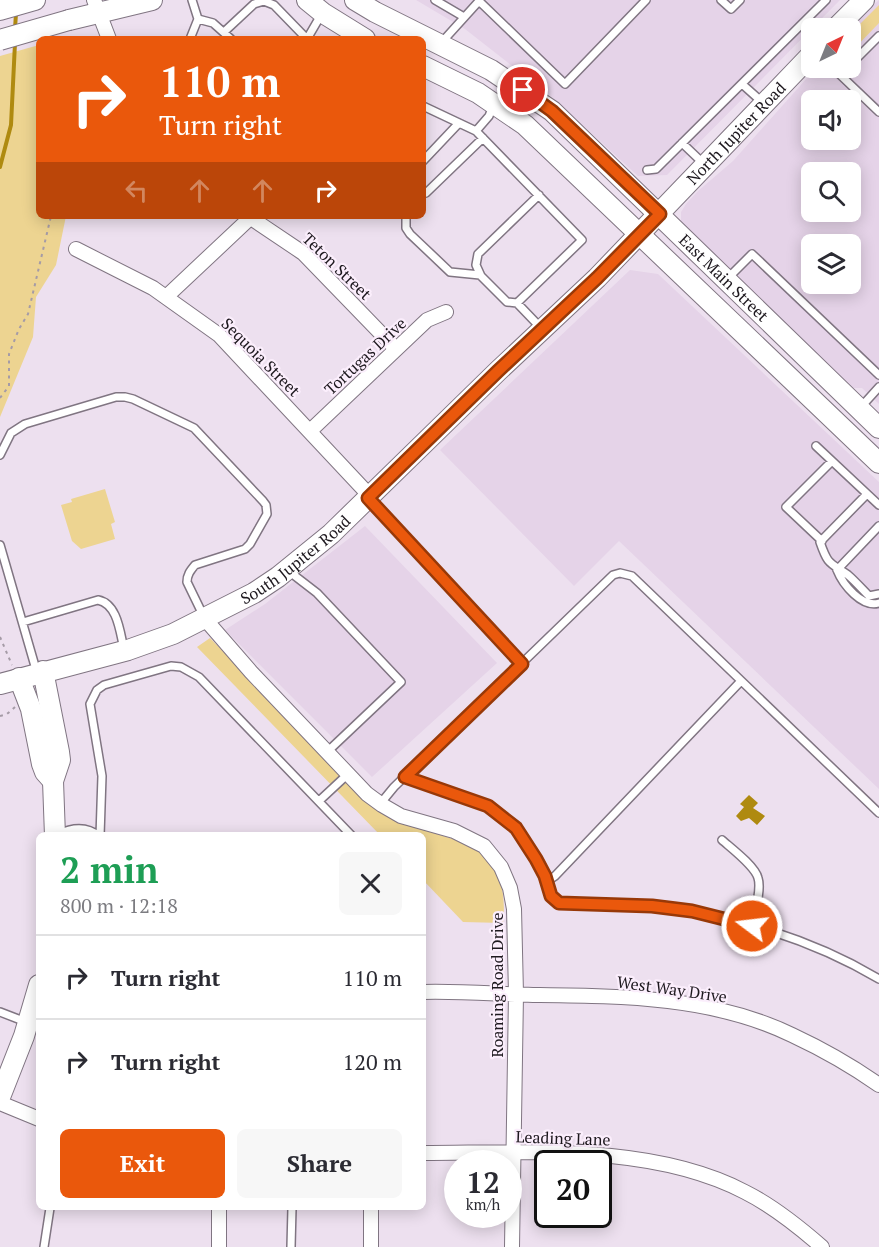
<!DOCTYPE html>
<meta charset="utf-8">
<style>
body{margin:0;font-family:"PT Serif",serif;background:#f7f7f7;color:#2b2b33;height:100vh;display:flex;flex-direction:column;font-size:22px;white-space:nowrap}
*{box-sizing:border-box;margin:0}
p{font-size:20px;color:#7c7c81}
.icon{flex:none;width:33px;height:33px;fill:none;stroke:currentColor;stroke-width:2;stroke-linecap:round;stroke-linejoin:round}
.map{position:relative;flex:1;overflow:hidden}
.drawer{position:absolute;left:36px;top:832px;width:390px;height:378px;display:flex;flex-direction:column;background:#fff;border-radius:9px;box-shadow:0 3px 15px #0003}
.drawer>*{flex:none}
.banner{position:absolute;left:36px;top:36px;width:390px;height:183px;border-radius:9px;box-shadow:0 3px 15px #0003;background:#ea580c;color:#fff;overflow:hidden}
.needle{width:39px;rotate:43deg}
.buttons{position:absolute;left:801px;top:18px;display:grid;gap:12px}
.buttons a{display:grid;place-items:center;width:60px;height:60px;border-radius:9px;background:#fff;box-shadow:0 3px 15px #0003;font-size:30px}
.speed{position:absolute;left:444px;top:1150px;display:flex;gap:12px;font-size:30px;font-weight:700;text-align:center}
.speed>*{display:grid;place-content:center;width:78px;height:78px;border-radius:50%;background:#fff;box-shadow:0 3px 15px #0003;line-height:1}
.speed small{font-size:15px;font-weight:400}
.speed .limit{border:3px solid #111;border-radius:9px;background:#fff;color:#111}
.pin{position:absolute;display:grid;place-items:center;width:51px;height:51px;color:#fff;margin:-26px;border:3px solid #fff;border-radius:50%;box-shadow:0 2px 6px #0007}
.me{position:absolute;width:66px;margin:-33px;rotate:285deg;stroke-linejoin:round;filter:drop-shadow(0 0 4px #0008)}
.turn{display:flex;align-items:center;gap:21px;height:126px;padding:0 24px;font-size:27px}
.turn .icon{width:78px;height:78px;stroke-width:2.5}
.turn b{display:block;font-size:42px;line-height:51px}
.lanes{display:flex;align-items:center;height:57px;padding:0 24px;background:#0003;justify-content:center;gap:30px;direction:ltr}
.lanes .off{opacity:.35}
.round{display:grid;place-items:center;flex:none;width:63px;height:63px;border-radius:9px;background:#f7f7f7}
.summary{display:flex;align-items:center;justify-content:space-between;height:102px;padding:0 24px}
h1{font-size:36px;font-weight:600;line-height:45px;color:#1e9e55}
.button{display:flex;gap:12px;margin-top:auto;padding:12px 24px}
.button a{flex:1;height:69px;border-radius:9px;background:#ea580c;color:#fff;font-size:24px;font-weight:600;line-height:69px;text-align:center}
.button a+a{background:#f7f7f7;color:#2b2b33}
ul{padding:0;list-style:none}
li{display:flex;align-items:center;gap:18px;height:84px;padding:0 24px;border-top:2px solid #e1e1e2}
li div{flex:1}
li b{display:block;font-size:22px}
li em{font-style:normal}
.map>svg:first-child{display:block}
.built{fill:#e5d3e8;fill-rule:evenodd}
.green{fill:#edd491}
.water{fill:#af8a10}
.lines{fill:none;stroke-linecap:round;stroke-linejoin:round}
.stream{stroke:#af8a10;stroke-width:4}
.lane-casing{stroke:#807582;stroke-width:10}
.street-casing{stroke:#807582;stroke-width:16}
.secondary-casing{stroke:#807582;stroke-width:22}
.path{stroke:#a59ba6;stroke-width:2;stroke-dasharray:3 4.5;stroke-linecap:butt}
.lane{stroke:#fff;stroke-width:7}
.street{stroke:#fff;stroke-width:14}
.secondary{stroke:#fff;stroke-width:20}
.secondary-bridge-casing{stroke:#807582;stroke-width:22;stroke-linecap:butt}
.secondary-bridge{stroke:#fff;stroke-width:20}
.route-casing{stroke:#983908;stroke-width:15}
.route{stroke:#ea580c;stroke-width:10}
.labels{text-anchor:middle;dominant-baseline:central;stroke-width:4.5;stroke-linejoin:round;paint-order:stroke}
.street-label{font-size:16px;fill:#1d181e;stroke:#fbeefc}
</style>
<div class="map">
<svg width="879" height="1247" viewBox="0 0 879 1247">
<rect width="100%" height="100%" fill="#ede0ef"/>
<path class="built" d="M416,0h424l-173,175 -29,1 -85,-78 -88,-69z
M879,0v404l-17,-16h-9l-106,-101 -64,-63 -2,-3v-9l5,-8 12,-13 35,-30 83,-93h34v-40h-2zM812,100h38v40h-38zM812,172h38v40h-38zM812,244h38v40h-38z
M630,270l28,4 221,208v307l-260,-248 -45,45 -134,-136z
M365,526l132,137 -125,114 -147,-147 40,-26z"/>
<path class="green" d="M879,5v18l-28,29v-19z
M39,45v171h27l-10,49 -20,32 -3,40 -33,80v-361z
M105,489l10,33 -4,2 4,15 -34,10 -9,-8 -11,-36 11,-3 -1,-3z
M210,638l168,173c57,35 135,16 125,112l-40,-1 -40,-42v-44l-43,-1 -183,-188z"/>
<path class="water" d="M749,795l9,8 -5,5 12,8 -8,9 -8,-7 -8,3 -5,-5 8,-9 -4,-3z"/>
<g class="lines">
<path class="stream" d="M15,29l1,-16
M0,167l11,-42 4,-82"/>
<defs>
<path id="lane" d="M435,0l29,17
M721,0l10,9 9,-9
M479,1l86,83 81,-84
M198,19l15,4 18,16
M224,32l30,-28 10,-3 10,4 33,34
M190,39l8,-20 -6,-19
M307,39l14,-24
M441,43l39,-43
M850,65l29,-29
M833,68l46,44
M742,84l20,18
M423,106l53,25 106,109 -65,63
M476,131l13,-15 4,-10
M682,143l22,21
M423,161l36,-38
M647,170l9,-1 170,-169
M426,193l57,-55
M539,195l-61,59 -2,11 5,11 26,26 10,1 24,25
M406,216v12l4,6 40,38 30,3
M728,278l24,-24 127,121
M860,408l19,-21
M816,446l63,59
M0,455l11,-22 14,-9 91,-27h9l8,2 61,29 69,73 3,4 1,9 -17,30 -5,5 -50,16c-5,6 -8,10 -8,17l16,33
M867,494l-47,48c8,23 9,20 28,33 7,6 14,14 21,21l10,-2
M368,498l154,166
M822,541l-36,-34 46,-46
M0,545l37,128
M837,570l42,-44
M837,570c6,15 25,38 42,33
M295,576l22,17 84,89 -74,70
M23,622l75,-22c20,4 22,33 26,49
M405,777c33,11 92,25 113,54 6,9 12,18 18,28 7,13 10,36 23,44 32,6 64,0 96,3 77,9 157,33 224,73
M319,801l29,-27
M380,804l14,-17 219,-212 7,-2 12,3 247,237
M58,834c15,-7 29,-8 41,2
M100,836l2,-60 -12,-72 7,-14 7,-5 67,-19 10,1 18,10 153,159
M722,840c9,8 33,26 36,38 4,12 -4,36 -6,48
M546,882l9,-6 186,-195
M0,1012l26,10
M44,1247l6,-39
M291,1247l1,-39"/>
<path id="street" d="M94,0l15,39
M248,216l55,37 93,96
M76,249l77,39 66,47 151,161
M166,297l84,-79
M310,431l117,-111 19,-8
M205,619l46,53 116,122 15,11 19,11 53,15 30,15 17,21 9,21 4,21 2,85 -4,253
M423,992c36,-1 73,2 110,3 86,1 179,1 259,40 30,14 60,31 87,50
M0,1103l39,16
M423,1153c103,0 228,-10 322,39 28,14 53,34 77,55
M219,1247v-39
M371,1247v-39"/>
<g id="secondary">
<path d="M307,0l16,13 42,26"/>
<path id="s1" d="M355,0l20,12 116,58 61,41 327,317"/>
<path d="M0,10l35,-10"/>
<path d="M69,20l83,-20"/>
<path d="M836,28l28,-28"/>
<path d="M423,66l55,27 47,32 354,338"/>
<path d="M43,671l16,81 1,8 -7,21 2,55"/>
<path d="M19,678l12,31 11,55 3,8 8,9"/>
<path id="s2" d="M0,684l128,-34 45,-16 81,-41 24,-16 53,-43 167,-163 99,-93 215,-224"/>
<path d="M0,1097l24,-61 15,-51"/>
</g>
</defs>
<use href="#lane" class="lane-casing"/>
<use href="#street" class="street-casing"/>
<use href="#secondary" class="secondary-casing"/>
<path class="path" d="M0,398l9,-12v-32l10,-25 9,-15 23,-98
M0,637l12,28
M0,716l7,-2 8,-7"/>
<use href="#lane" class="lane"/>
<use href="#street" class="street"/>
<use href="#secondary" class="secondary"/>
<defs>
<path id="secondary-bridge" d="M0,40l69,-20"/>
</defs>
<use href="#secondary-bridge" class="secondary-bridge-casing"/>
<use href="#secondary-bridge" class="secondary-bridge"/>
</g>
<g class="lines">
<defs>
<path id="route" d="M523,90l29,21 108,103 -63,64 -99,93 -130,127 154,166 -117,113 83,29 28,22 20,31 9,17 6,20 8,7 93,3 40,5 60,15"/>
</defs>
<use href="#route" class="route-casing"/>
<use href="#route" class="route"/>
</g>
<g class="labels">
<g class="street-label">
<text stroke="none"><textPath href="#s2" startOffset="938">North Jupiter Road</textPath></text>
<text transform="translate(337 266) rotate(44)">Teton Street</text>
<text stroke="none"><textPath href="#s1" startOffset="466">East Main Street</textPath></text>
<text transform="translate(365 356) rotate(-43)">Tortugas Drive</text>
<text transform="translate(261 357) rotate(45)">Sequoia Street</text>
<text stroke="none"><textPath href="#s2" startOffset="324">South Jupiter Road</textPath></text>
<text transform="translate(497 985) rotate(-90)">Roaming Road Drive</text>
<text transform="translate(672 989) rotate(8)">West Way Drive</text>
<text transform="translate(563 1138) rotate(2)">Leading Lane</text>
</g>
</g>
</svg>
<div class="buttons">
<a><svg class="needle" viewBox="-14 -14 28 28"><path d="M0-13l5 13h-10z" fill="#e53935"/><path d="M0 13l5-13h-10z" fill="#7c7c81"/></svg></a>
<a><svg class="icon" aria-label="sound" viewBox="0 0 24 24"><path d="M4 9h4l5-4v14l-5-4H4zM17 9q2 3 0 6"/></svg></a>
<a><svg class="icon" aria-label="search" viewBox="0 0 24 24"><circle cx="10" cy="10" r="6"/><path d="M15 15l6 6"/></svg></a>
<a><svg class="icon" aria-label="layers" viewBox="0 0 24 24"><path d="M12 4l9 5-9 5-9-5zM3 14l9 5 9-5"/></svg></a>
</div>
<div class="speed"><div>12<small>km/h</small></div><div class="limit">20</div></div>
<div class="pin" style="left:523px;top:90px;background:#d93025"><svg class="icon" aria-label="arrive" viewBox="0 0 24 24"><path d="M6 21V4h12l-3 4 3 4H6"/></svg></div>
<svg class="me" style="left:752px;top:926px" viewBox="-20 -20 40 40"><circle r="17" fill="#ea580c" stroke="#fff" stroke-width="3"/><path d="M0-11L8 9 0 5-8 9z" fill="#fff"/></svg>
<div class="banner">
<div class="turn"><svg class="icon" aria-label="right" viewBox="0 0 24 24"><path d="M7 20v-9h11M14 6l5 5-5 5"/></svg><div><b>110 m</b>Turn right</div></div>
<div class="lanes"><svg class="icon off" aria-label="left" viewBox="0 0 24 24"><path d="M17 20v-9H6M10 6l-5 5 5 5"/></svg><svg class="icon off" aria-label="ahead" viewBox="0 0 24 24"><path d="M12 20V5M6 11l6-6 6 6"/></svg><svg class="icon off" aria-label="ahead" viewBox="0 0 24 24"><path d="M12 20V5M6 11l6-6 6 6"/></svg><svg class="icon" aria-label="right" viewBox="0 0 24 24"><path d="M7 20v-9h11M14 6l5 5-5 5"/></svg></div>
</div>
<section class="drawer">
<div class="summary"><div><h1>2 min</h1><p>800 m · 12:18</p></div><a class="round"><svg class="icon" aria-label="close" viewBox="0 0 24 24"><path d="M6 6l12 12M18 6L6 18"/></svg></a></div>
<ul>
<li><svg class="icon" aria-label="right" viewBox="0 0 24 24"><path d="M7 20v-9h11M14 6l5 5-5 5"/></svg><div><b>Turn right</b></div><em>110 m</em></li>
<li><svg class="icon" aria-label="right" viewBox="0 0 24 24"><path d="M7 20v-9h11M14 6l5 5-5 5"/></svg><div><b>Turn right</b></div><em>120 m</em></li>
</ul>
<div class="button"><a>Exit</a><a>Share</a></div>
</section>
</div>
